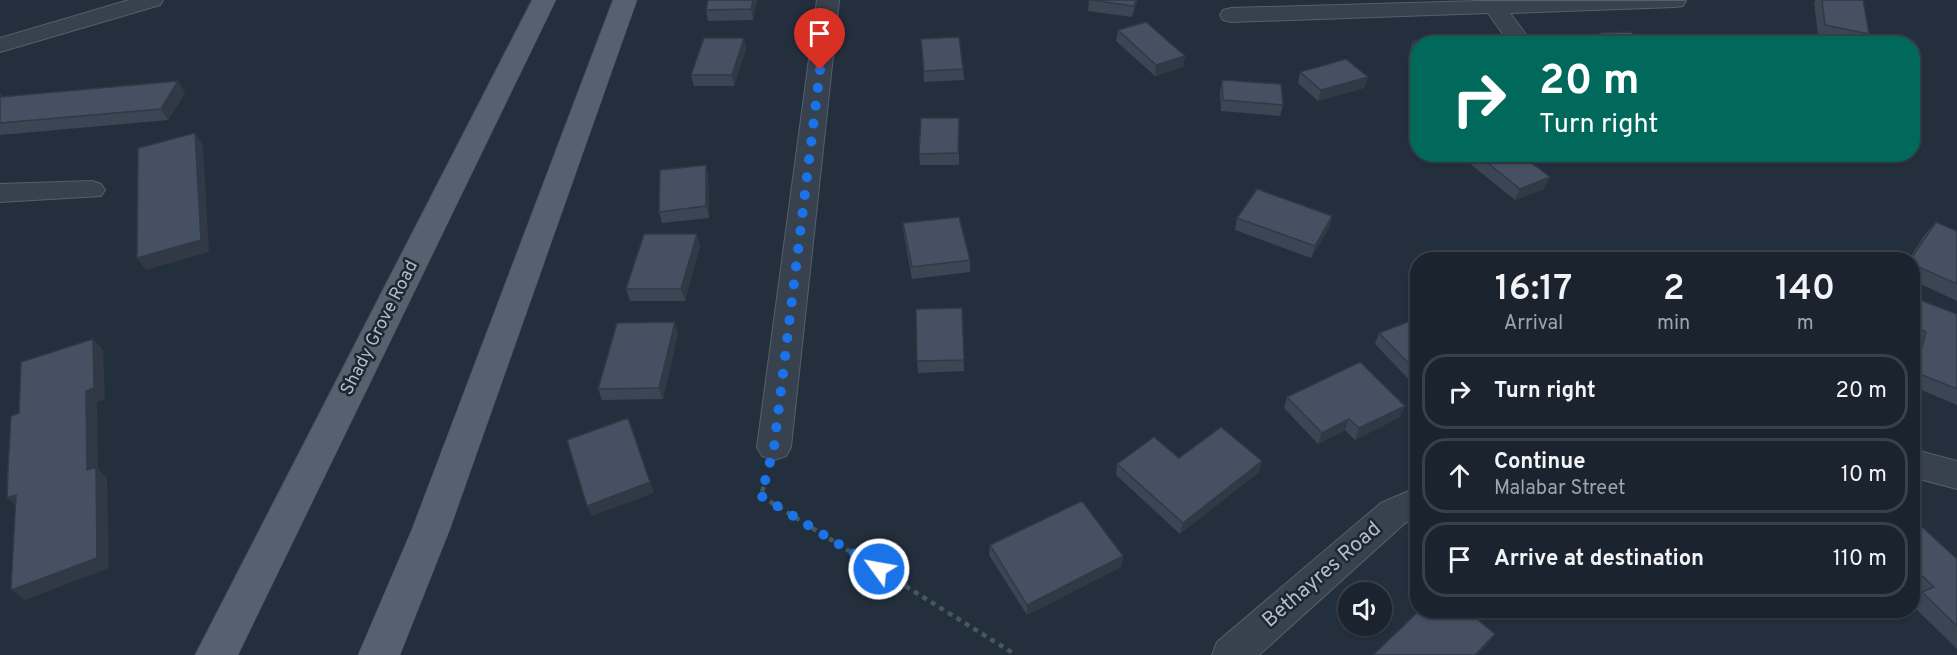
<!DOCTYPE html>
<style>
body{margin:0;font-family:Overpass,sans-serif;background:#282f3a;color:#f1f3f6;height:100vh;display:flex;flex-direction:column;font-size:22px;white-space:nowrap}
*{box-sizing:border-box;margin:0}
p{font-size:20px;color:#a0a4aa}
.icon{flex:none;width:33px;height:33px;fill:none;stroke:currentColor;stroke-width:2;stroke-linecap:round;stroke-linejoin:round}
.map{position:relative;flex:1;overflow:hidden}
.drawer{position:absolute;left:1410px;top:252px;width:510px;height:366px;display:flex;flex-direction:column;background:#1b232e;border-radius:24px;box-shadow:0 2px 4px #0004,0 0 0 2px #39404a}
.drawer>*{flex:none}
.top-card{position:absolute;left:1410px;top:36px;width:510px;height:126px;border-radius:24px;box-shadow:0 2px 4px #0004,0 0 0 2px #39404a;background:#00695c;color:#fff;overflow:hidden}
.fabs{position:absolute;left:1338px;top:582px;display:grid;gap:12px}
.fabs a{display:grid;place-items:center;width:54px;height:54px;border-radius:50%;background:#1b232e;box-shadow:0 2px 4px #0004,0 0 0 2px #39404a;font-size:30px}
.pin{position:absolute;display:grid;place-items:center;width:51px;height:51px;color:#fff;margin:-62px -26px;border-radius:50% 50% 50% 0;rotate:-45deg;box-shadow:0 0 6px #0007}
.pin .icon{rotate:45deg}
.me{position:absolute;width:66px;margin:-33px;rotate:302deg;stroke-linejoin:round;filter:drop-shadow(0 0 4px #0008)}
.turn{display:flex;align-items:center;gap:21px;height:126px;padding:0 30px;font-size:27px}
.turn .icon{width:78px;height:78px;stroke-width:2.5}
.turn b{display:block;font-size:42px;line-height:51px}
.eta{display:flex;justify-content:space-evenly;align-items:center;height:102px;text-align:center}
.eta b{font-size:36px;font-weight:600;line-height:42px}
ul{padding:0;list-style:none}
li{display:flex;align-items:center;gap:18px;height:75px;margin:0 12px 9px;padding:0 18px;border:3px solid #39404a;border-radius:24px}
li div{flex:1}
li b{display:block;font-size:22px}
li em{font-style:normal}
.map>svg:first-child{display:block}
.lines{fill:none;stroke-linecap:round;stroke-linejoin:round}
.street-casing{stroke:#565f6c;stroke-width:2}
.primary-casing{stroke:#414a57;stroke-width:1}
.path{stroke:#44595c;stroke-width:4.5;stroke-dasharray:5 5;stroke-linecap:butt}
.street{fill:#38414e;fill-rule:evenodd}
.primary{fill:#56606e;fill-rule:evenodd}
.wall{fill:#3b4654}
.shaded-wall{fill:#303945}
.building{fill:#455162;stroke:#303945;stroke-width:1.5}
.route{stroke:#1a73e8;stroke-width:10;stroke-dasharray:0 18}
.labels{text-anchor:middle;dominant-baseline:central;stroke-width:5;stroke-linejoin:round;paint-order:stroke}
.street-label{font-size:18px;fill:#b4bcc9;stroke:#1d2633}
.near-street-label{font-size:21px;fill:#b4bcc9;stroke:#1d2633}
</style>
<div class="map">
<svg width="1957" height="655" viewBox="0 0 1957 655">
<rect width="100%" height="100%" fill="#242f3e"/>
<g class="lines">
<defs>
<path id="street" d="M129,0h34l-3,5 -160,47v-14z
M817,0h22l-48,447 -5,9 -12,4 -12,-4 -5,-9z
M1479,1h207l-3,5 -8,1 -165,6 23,31h-23l-22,-31 -257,9 -8,-2 -3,-5 3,-5 8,-2z
M92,181l9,3 4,6 -4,6 -101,6v-18z
M1912,449l45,12v28l-45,-12z
M1418,487v30l-13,6 -146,132h-47l5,-13 164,-139z"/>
<path id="primary" d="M532,0h24l-318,655h-43z
M613,0h24l-187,529 -50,126h-42l54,-126z"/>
</defs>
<use href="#street" class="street-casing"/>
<use href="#primary" class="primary-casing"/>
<path class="path" d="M766,477l-5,19 255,159"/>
<use href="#street" class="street"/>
<use href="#primary" class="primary"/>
</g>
<path class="wall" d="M757,0l-4,20 -45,1 -2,-11z
M1089,0h49l-6,17 -44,-6z
M1816,0h47l6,34 -6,10h-11l-34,-8 -4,-34z
M1118,30l67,26 -2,11 -28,9 -39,-35z
M1600,33l42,11h-47z
M921,39l42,30 1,11 -40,2z
M1413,41l5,3v20l-9,-12z
M746,49l-12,37h-40l-3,-11z
M1300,72l68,5 -4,11 -46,13 -20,-18z
M1222,80l61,25 -3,11 -59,-5 -1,-20z
M178,81l7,12 -17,27 -168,15v-41l2,3z
M959,118v47h-39l-1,-11z
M1465,154h55l24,35 -29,11 -51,-41z
M706,165l2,11 1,42 -47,5 -3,-11z
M1332,216l-3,12 -18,30 -76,-28 2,-12z
M1936,222l21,9v70l-45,-21v-20h-4l18,-27z
M903,223l67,37v12l-58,7 -8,-44z
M700,246l-15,55h-55l-4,-12z
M1912,297l45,17v91l-45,-19v-33l3,-10 -3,-1z
M962,308l2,63 -46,2 -1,-12z
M1418,318v71l-43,-45 4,-11z
M678,333l-15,66 -61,1 -4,-11z
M1287,397l113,20 -45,23 -10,-10 -27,14 -34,-36z
M1179,458l83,3 -3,11 -79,62 -64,-59 1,-11z
M1912,526l45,33v90l-45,-44v-6l6,-4 -6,-6z
M990,545l133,11 -2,11 -94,48 -38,-60z
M1506,610h28l-21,9z"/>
<path class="shaded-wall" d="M753,0h4l-4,20 -2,-11z
M1136,0h2l-6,17 2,-11z
M744,38l2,11 -12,37 -2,-11z
M1185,56l-2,11 -28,9 1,-11z
M1368,77l-4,11 -46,13 3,-11z
M178,81l7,12 -17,27 -7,-11z
M195,133l8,12 6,107 -63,18 -9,-12z
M706,165l2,11 1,42 -3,-12z
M1550,177l-6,12 -29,11 5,-11z
M1332,216l-3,12 -18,30 4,-12z
M697,234l3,12 -15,55 -4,-12z
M675,322l3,11 -15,66 -4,-11z
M93,339l10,11 2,49 -8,3 1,67 9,9 2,90 -84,32 -14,-10 76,-120 -1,-79z
M1405,406l-5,11 -45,23 4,-12z
M1349,419l-4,11 -27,14 4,-11z
M632,429l22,64 -62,23 -5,-10z
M1262,461l-3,11 -79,62 3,-11z
M16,495l3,14 -12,-11z
M1123,556l-2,11 -94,48v-10z
M1520,610h14l-21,9z
M1495,634l-7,10 -11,11h-2z"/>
<path class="building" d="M708,0h45l-2,9 -45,1z
M1090,0h46l-2,6z
M1822,0h41l6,34 -44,-9z
M1146,22l39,34 -29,9 -38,-35z
M1631,32l11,12h-33l-9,-11z
M959,37l4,32 -39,2 -3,-32z
M704,38h40l-12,37h-41z
M1444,39l3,5h-29v4l-5,-7z
M1816,40l5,4h-21z
M1346,59l22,18 -47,13 -21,-18z
M1222,80l59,4 2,21 -60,-5z
M178,81l-17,28 -161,14v-26z
M921,118h38l-1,35 -39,1z
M195,133l6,107 -64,18 1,-110z
M1477,154h43l30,23 -30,12z
M706,165v41l-47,6 1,-42z
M1257,189l75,27 -17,30 -78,-28z
M959,217l11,43 -58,7 -9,-44z
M1936,222l21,9v53l-45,-20v-4h-2z
M644,234h53l-16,55h-55z
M1912,297l45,17v75l-42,-17 11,-40 -14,-6z
M962,308l2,52 -47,1 -1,-52z
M1418,318v55l-39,-40z
M675,322l-16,66 -61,1 19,-66z
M93,339l1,49 -8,3 1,79 9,-3 1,91 -86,32 5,-95 -9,3 1,-29 3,-53 8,-3 2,-51z
M1360,362l45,44 -46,22 -10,-9 -27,14 -35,-36z
M628,418l22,64 -63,24 -20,-66z
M1221,427l41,34 -79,62 -66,-59 37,-27 25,21z
M1082,501l41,55 -96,49 -37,-60z
M1919,524l38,35v67l-35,-34 12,-5 -22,-21v-40z
M1420,610h46l29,24 -20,21h-102z"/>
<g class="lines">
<path class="route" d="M820,70l-46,377 -13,49 118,73"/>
</g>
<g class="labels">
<g class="street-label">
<text transform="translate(380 328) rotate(-63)">Shady Grove Road</text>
</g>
<g class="near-street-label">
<text transform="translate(1322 575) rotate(-41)">Bethayres Road</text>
</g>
</g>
</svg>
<div class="fabs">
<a><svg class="icon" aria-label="sound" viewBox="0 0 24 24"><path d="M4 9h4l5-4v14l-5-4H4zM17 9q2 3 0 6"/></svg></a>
</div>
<div class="pin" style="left:820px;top:70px;background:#d93025"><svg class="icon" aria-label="arrive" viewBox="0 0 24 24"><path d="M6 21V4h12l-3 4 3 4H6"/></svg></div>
<svg class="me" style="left:879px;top:569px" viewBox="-20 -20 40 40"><circle r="17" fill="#1a73e8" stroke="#fff" stroke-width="3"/><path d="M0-11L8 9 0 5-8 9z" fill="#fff"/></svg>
<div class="top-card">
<div class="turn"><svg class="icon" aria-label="right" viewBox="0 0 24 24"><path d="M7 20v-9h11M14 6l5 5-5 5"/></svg><div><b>20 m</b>Turn right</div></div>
</div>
<section class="drawer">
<div class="eta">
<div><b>16:17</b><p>Arrival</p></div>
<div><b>2</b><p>min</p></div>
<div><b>140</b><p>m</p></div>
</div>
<ul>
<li><svg class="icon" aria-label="right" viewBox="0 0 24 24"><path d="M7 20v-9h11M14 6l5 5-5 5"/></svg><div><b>Turn right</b></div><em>20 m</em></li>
<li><svg class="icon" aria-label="ahead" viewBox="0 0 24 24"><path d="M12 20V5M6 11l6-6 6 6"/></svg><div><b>Continue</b><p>Malabar Street</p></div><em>10 m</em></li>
<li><svg class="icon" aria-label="arrive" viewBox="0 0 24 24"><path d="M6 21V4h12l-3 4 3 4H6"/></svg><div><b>Arrive at destination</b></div><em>110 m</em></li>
</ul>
</section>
</div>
